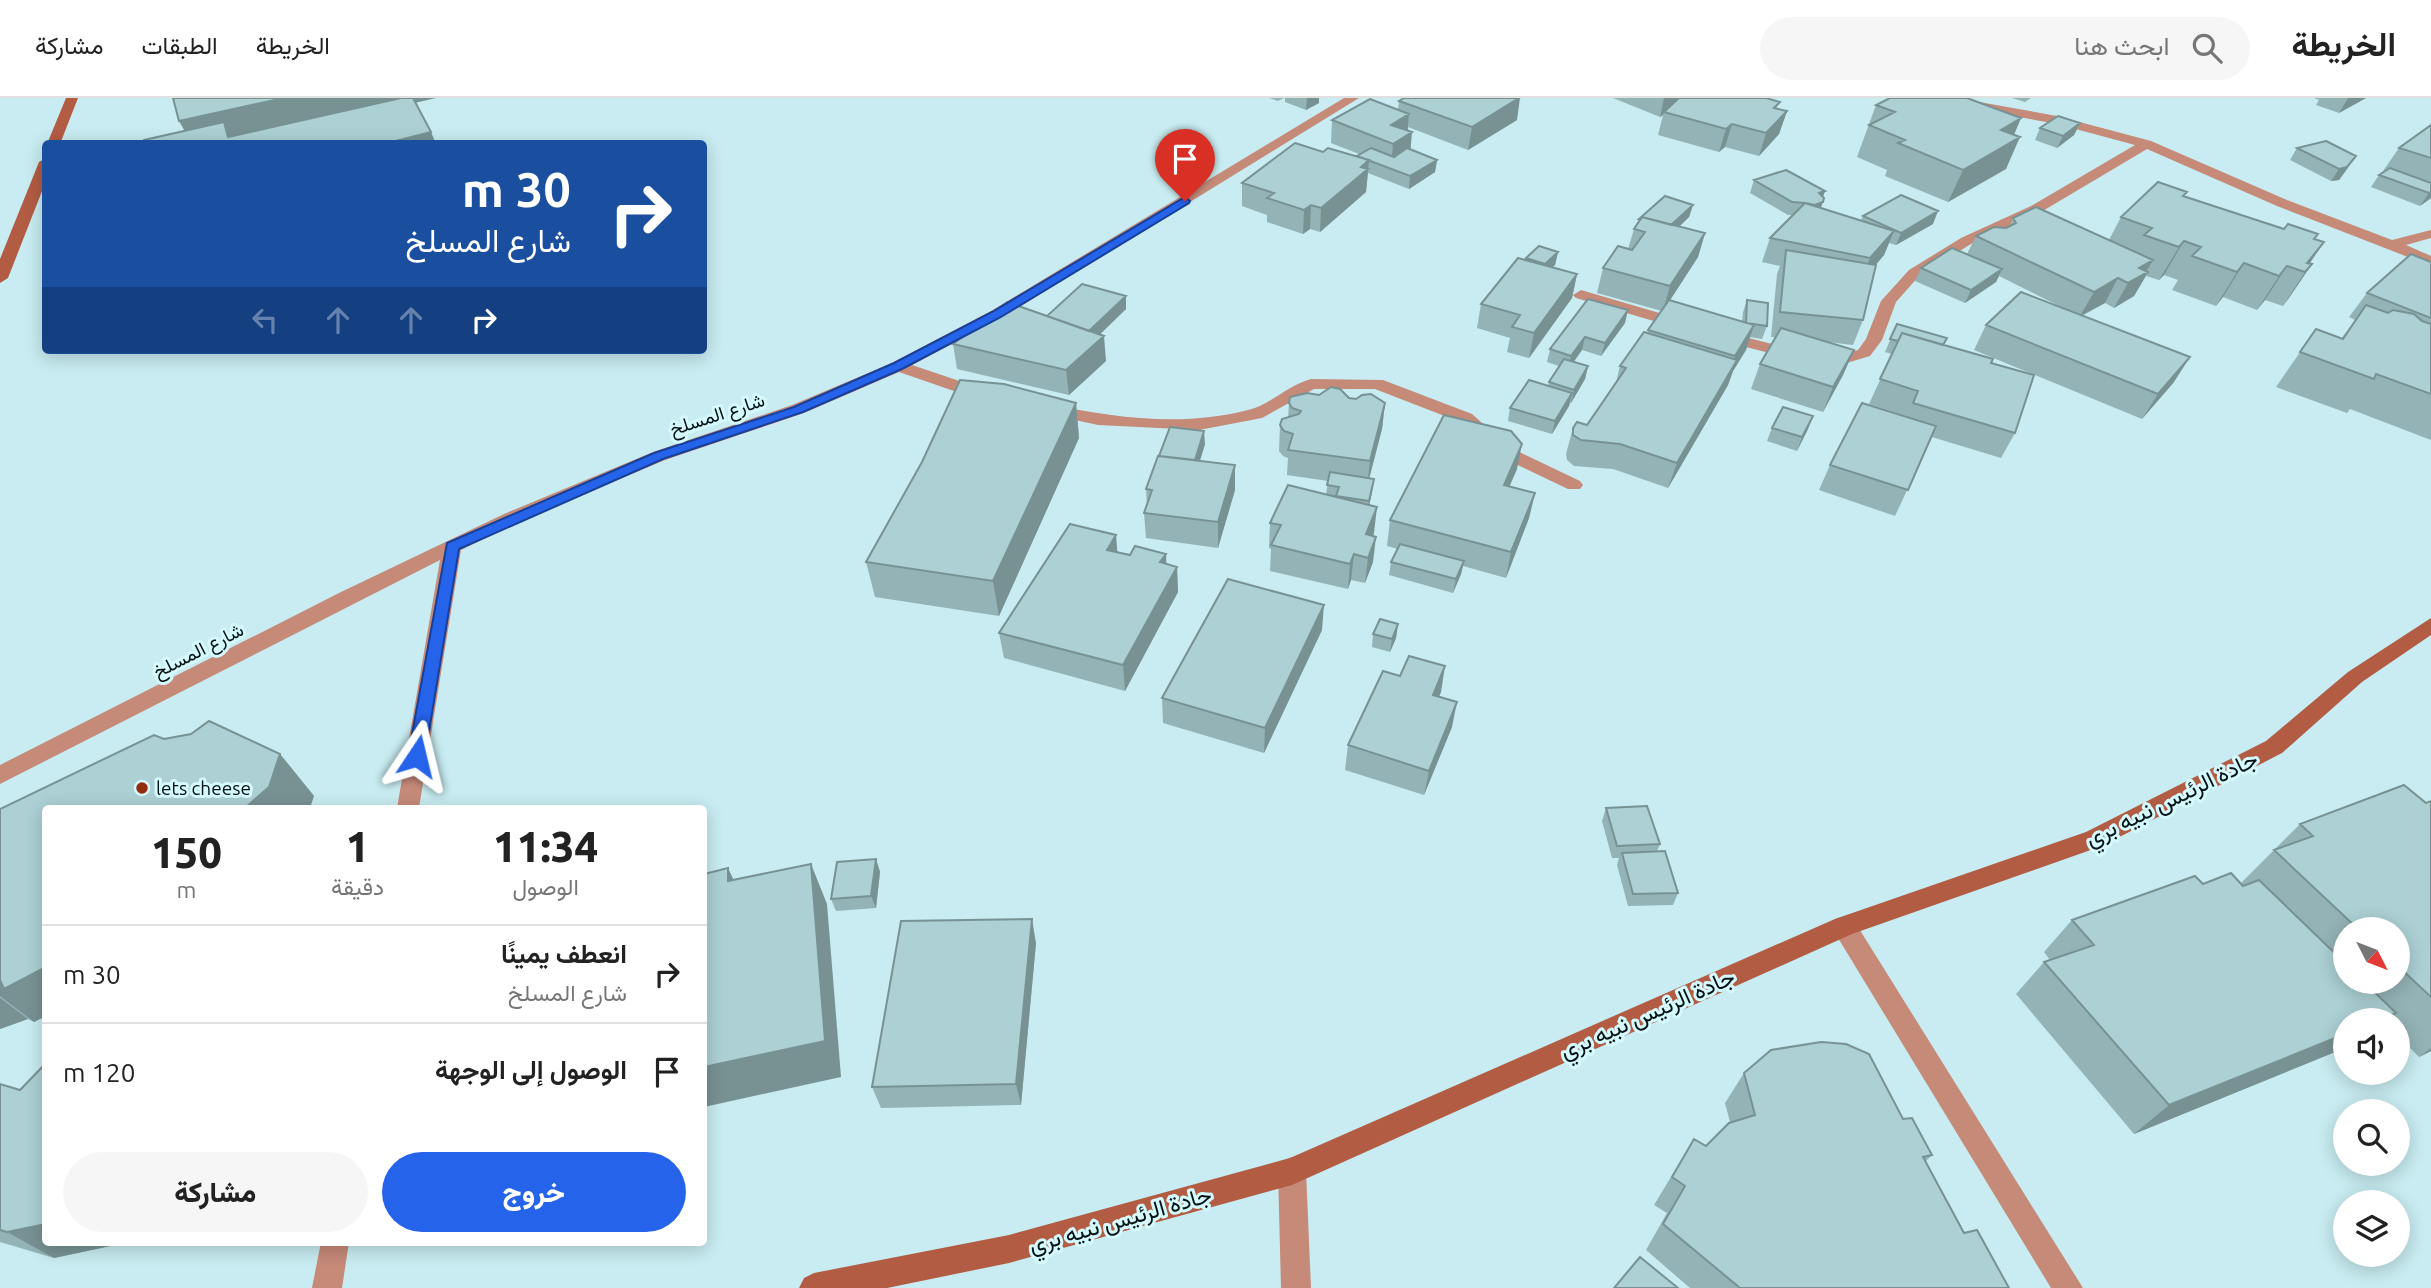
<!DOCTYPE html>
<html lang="ar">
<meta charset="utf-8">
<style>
body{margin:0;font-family:Ubuntu,Vazirmatn,sans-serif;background:#f6f6f6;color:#222;direction:rtl;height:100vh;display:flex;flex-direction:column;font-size:26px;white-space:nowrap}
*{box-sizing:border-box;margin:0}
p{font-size:23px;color:#767676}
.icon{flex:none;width:38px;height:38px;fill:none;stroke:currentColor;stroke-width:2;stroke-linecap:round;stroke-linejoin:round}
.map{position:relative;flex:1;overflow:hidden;direction:ltr}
.sheet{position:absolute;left:42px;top:707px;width:665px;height:441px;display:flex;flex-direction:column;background:#fff;border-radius:7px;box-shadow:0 4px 18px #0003;direction:rtl}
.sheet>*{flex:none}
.top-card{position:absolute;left:42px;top:42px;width:665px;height:214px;border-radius:7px;box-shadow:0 4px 18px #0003;direction:rtl;background:#1a4fa0;color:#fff;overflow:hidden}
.needle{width:46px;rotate:132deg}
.controls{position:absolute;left:2333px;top:819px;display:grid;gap:14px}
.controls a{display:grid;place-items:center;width:77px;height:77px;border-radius:50%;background:#fff;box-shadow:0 4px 18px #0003;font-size:35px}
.pin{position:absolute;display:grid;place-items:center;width:60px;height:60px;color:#fff;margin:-72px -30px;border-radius:50% 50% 50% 0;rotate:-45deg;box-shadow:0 0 7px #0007}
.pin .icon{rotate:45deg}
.me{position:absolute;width:77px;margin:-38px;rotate:10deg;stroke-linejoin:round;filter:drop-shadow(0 0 5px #0008)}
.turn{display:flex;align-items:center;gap:24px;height:147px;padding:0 21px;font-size:32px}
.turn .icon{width:91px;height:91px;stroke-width:2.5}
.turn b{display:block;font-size:49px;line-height:60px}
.lanes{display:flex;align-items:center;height:66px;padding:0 21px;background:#0003;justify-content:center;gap:35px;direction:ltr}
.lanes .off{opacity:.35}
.eta{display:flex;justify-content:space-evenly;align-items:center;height:119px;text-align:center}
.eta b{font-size:42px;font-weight:800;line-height:49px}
.button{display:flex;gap:14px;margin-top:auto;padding:14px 21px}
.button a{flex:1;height:80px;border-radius:42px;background:#2563eb;color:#fff;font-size:28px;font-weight:800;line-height:80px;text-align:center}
.button a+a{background:#f6f6f6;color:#222}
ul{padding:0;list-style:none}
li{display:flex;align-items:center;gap:21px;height:98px;padding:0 21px;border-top:2px solid #e0e0e0}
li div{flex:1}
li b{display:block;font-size:26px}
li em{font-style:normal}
header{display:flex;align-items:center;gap:42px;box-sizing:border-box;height:98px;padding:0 35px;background:#fff;border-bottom:2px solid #e0e0e0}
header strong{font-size:33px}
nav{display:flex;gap:38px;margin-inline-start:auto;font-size:24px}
.search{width:490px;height:63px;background:#f6f6f6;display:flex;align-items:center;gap:18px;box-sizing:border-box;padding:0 24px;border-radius:38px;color:#767676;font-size:26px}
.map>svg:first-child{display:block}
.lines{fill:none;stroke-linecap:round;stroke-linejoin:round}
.street{fill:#c68a79;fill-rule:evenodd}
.secondary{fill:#b25c44;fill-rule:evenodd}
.wall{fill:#94b3b6;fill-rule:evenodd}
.shaded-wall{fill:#789294}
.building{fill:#acd0d4;stroke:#789294;stroke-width:2}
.route{fill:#2563eb;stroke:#184099;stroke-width:2}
.poi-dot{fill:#942d0b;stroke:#d5fafe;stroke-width:2.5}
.labels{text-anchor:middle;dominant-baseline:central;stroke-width:6;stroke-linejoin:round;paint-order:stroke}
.street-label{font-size:19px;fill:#061214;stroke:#d5fafe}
.poi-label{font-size:19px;fill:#061214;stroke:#d5fafe;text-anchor:start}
.near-street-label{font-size:23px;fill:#061214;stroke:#d5fafe}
</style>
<header>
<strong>الخريطة</strong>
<div class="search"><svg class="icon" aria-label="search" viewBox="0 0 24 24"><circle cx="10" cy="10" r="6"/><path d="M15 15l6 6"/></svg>ابحث هنا</div>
<nav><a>الخريطة</a><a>الطبقات</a><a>مشاركة</a></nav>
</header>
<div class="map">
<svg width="2431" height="1190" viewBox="0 0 2431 1190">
<rect width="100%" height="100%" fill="#c8ecf1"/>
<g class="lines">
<path class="street" d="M1344,0h15l-356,219 -91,48 77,26 2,4 -2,4h-12l-78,-27 -95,41 -139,47 -147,62 -57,28 -42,258h-22l43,-248 -440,224v-19l341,-173 163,-78 149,-62 139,-47 100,-42 99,-52z
M1968,2l89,16 94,25 136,59 105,40 39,-10v8l-25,7 25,11v10l-154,-60 -130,-57 -106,63 -70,32 -52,32 -23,26 -14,38 -12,16 -27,8h-31l-97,-25 -2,-3 8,-5 91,23h30l16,-4 8,-11 15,-38 28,-31 52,-32 70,-32 104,-61 -78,-21 -93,-17v-6z
M1581,192l109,32 2,3 -8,5 -108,-32 -3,-3z
M1311,281l72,1 89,34 37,33 71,34 3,4 -3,4h-12l-71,-34 -37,-33 -85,-33h-61l-52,29 -63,12 -101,-5 -55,-12 -2,-4 8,-5c64,14 135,23 199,6 22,-5 40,-25 63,-31z
M1844,818l9,3 230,369h-32l-216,-355 -3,-7 3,-7z
M1292,1059l10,4 4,10 5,117h-30l-3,-117 4,-10z
M321,1144h28l-7,46h-30z"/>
<path class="secondary" d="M66,0h12l-18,46h-13z
M46,60v23l-38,97 -8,5v-24l39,-97z
M2431,520v17l-69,47 -80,71 -180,93 -250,88 -560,251 -283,78 -122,25h-88l5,-10 10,-5 195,-38 281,-77 545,-239 251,-87 180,-91 82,-69z"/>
</g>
<path class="wall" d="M1269,0h15l-6,3z
M1285,0h34v5l-13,7 -21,-8z
M1613,0h153l12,11 9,2 -8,23 -20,22 -34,-9 -6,5 -61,-17 5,-20 -3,2z
M2012,0h19l-6,4z
M2314,0h52l-27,15 -23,-8 3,-5z
M1399,3l118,19 -49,30 -60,-23 2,23 27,10 -2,12 -26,17 -41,-16 -2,19 -46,40 -10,-3 -7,5 -36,-12v-7l-25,-9v-23l81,-31 34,5 2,-3 -28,-11 1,-23 66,-10z
M1876,7l145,13 -7,16 -8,35 -58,33 -63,-26 2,-6 -30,-13z
M2080,25l-6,12 -17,13 -22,-8 5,-12z
M2431,27v73l-11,8 -49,-19 8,-12 6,-4h-2l16,-23z
M2297,50l51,20 -9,12 -8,1 -41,-21z
M1754,82l69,16 -2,12 40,12 2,-4 70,8 -37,21 -7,-2 -5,12 -8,10 -13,55 -10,25 -25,-3 26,8 -11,25 -20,37 -72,-23 9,-25 16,-27h-5l6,-63 3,-8 -18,-4 8,-24 22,-23h-4l-38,-22z
M2185,98l139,46 -15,21 3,1 -29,42 -18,-6 -8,10 -34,-13 -7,9 -44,-16 6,-10 -14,-5 -5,5 -13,-4 -12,20 -20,12 -9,-5 -23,13 92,66 -32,37 -168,-69 12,-25 79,-16 -66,-33 -3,6 -31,21 -50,-22 6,-13 46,-14 9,-18 30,-8 3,-1 4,-9 96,22 12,-23z
M1693,107l-4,12 -10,10 26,6 -7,24 -28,43 72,22 1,-10 4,-12 20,26 -5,13 -12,-2 -4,13 -13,21 -5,14 -60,103 -55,-19 -39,-3 -7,-6 -1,-6 7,-26 14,-3 29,-42 4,-17 27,-33 1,-3 14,-19 -65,-18 6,-25 25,-19 6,-20 4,-6 1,-4z
M1558,154l-3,13 -2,2 24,7 -5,24 -43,60 -22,-6 3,-14 -33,-10 4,-24 44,-44 1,-2z
M2431,164v178l-81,-31 -3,4 -71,-26 40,-58 25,10 14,-19 -6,-3 18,-24z
M1126,198v13l-26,25 6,27 -37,34 -112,-26 -4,-25 94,-28z
M1625,225l-24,33 -19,-6 -8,12 14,4 -3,13 -14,24h-1l-1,3 -17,28 -44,-13 2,-13 38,-22 1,-4 10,-16 -12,-4 3,-13z
M1897,226l46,21 48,18 24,70 -14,25 -69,-21 -37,79 -76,-26 11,-25 76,-48v-1l-37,-12 23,-50 -7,-2z
M1349,300l36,5 -3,26 -13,49 3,14 -3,13 5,28 -1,3v26l-8,21 -14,-3 -3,9 -78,-18 1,-22 -2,-1 1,-25 56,-28 2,-14 -41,-6 1,-17 -5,-2 -4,-5 1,-26 8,-7 1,-15z
M1076,305l3,35 -80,178 -124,-19 -9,-35 56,-100z
M1772,330l36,1 -11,22 -30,-10z
M1205,346l-5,17 35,29 -17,58 -72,-10 -2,-25 3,-7 -1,-17z
M1517,371l-8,17 26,7 -6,25 -23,60 -43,-12 -2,8 -8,19 -64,-18 2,-13 7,-13 -11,-3 3,-26z
M1118,455l12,2 36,-1v10l11,3 1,25 -53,99 -121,-33 -5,-25z
M1398,526l-2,14 -6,14 -18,-5 1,-13z
M1322,532l-58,123 -101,-30 -1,-25z
M1441,594l-2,4 13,31 -28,68 -79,-25 3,-25z
M280,656l34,42 -272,222 -8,4 -6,-3 -28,10v-220z
M2431,703v250l-12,6 -21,-21v-16h-53v28l-211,86 -118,-140 28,-32 6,-2 -6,-8 28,-32 131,-36 38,-1 59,-59 126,-21zM2345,831h53v53h-53z
M1606,710l54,36 -3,7 21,42 -5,12 -45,1 -11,-41 2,-7h-7l-10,-37z
M876,761l4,13 -4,36 -40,3 -5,-12z
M1036,845l-15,162 -140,3 -9,-21z
M1744,975l159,46 29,36 -6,6 38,72 45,55h-319l-44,-38 21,-37 -13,-8 40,-66 12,7 24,-24 -5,-19z
M0,986l46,158h83l-75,16 -54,-16z"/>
<path class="shaded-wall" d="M284,0h152l-197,46h-47l-13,-23z
M1307,0h12v5l-13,7z
M1519,0h1l-3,22 -49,30 4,-23z
M1664,0h32l-32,14 -1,3 -3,2z
M2348,0h18l-27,15z
M1787,13l-8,23 -20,22 7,-23z
M1409,16l-2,22 5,-4 -2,24 -19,11 2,-23 -2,-19z
M2021,20l-10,24 9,-5 -14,32 -58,33 15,-32 38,-40z
M2080,25l-6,12 -17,13 6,-12z
M1732,26l-7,23 -6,5 7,-23z
M431,34l5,12h-52z
M2356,58l-17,24 -8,1 8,-12z
M1369,62l-3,32 -46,40 1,-24 40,-41z
M1437,62l-2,12 -26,17 1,-13z
M1825,93l-4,12 2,-1 -5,12 -7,3 8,-24z
M2431,94v6l-11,8 9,-13z
M1311,107l-1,24 -7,5 1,-24z
M1693,107l-4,12 -25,24 3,-13z
M1938,113l-5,13 -37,21 5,-12z
M1894,133l-10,24 -24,28 10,-25z
M1705,135l-7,24 -35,54 7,-25z
M2184,143l-20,34 -5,5 20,-33z
M2324,144l-20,30 3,-9z
M1558,154l-3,13 -13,12 3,-13z
M2153,162l-8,14 3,-2 -14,24 -20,12 14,-25 11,-15z
M2244,165l-21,34 -7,9 21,-34z
M2312,166l-23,34 -6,8 22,-34z
M2287,168l-22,34 -8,10 22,-34z
M2002,171l-6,13 -31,21 6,-13z
M1577,176l-5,24 -43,60 5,-25z
M2118,180l-13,25 -25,13 14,-24z
M1126,198v13l-36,35 -2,-13z
M1628,212l-3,13 -24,33 4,-13z
M1754,227l-8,25 -13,21 -5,14 -60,103 9,-25 53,-91 5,-16z
M1104,238l2,25 -37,34 -3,-25z
M1585,239l-3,13 -14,19 3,-13z
M1854,252l-11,25 -20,37 10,-25z
M2190,259l-16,25 -32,37 16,-25z
M1588,268l-3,13 -14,24 3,-13z
M1572,295l-3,13 -17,28 3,-13z
M1076,305l3,35 -80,178 -6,-35z
M1385,305l-3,26 -15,58 3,-26z
M1813,318l-5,13 -11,22 5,-14z
M1204,333l1,13 -11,35v-13z
M1522,346l-5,25 -18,42 5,-26z
M1235,367v25l-17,58v-26z
M1374,381l-2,13 -5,23 2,-14z
M1535,395l-6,25 -23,60 5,-26z
M1377,409l-3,26 -10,24 2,-23z
M1116,437l2,25 -11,-10z
M1376,439l-3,25 -8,21 3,-25z
M1166,456l1,25 -7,-17z
M1354,456l-3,26 -3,9 2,-25z
M1464,463l-3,13 -8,19 3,-14z
M1177,469l1,25 -53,99 -2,-26z
M1324,507l-2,25 -58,123 1,-25z
M1398,526l-2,14 -6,14 2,-13z
M1445,568l-4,26 -12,28 4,-25z
M1457,604l-5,25 -28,68 5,-24z
M280,656l34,42 -4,12h-65z
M876,761l4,13 -4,36 -5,-12z
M811,766l16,40 14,173 -137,30v-40z
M728,770l19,40 -19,-27z
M1032,821l4,24 -15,162 -5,-21z
M46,869v53l-4,-2 -8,4 -34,-26v-19z
M0,900l28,21 -28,10z
M2396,915l-10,7h-8z
M2345,936v14l-211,86 35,-29z
M2431,950v3l-12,6z
M46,1126v18h83l-75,16 -47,-26z"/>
<path class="building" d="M173,0h111l-105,23z
M401,0h12l18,34 -47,12h-239l-1,-4 80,-18 4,15z
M1404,0h115l-47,29 -73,-26z
M1679,0h87l14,4 -6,6 13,3 -21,22 -34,-9 -6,5 -62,-17z
M1890,0h77l54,20 -20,12 19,7 -57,33 -65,-27 7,-3 -36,-15 26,-13 -19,-7z
M1370,1l39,15 -18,11 21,7 -19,12 -61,-24z
M2058,18l22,7 -17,13 -23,-8z
M2431,27v33l-32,-10z
M2326,43l30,15 -9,11 -8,2 -42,-21z
M1295,45l28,9 5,-4 41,12 -8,7 7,2 -47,39 -10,-3 -7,5 -37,-12 7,-5 -32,-10z
M1371,50l23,9 13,-9 30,12 -27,16 -53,-20z
M2390,70l41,15v9l-2,1 -50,-18z
M1786,72l39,21 -6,2 5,5 -1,4 -8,3 -10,-2 -13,-1 -38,-22z
M2158,84l29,10 -4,4 101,33 4,-5 30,10 -4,5 10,3 -17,21 5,1 -7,8 -18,-6 -8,10 -35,-13 -7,9 -45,-16 9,-9 -17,-6 -5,6 -35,-12 8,-7 -31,-11z
M1901,97l37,16 -37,22 -38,-17z
M1665,98l28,9 -22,20 -29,-8 -1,2h-2z
M1805,105l89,28 -24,27 -100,-20z
M2036,109l117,53 -14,8 9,4 -20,11 -10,-5 -24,14 -118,-56 18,-9 12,1 10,-5 -3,-5z
M1642,119l63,16 -35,53 -67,-18 15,-22 14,4 13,-18 -11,-3z
M1539,148l19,6 -13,12 -19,-6z
M1952,150l50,21 -31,21 -50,-22z
M1786,152l90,15 -13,55 -83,-8z
M2411,156l20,8v56l-64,-25z
M1518,160l59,16 -43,59 -22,-6 8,-12 -39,-11z
M1082,186l44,12 -37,35 -42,-15z
M2021,194l169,65 -32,37 -172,-69z
M1588,201l40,11 -23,33 -20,-6 -14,19 -21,-7z
M1669,202l85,25 -19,31 -87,-26z
M1747,202l21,3 -1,23 -21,-3z
M1007,204l97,34 -38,34 -113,-26z
M2366,207l22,8 5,-3 21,4 8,7 9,3v70l-55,-20 -2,5 -74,-27 16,-23 27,10z
M1897,226l50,14 -4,7 -41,-12 -4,8 -8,-2z
M1781,230l73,22 -21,37 -73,-23z
M1644,234l93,28 -60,103 -57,-19 -39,-4 -8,-5v-7l4,-6 10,3 39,-57 -6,-2z
M1902,235l91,26 -2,4 43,12 -19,58 -102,-30 5,-12 -38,-12z
M1564,261l24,7 -14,24 -25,-8z
M960,282l44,4 72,19 -83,178 -127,-19 56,-100z
M1529,282l43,13 -17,28 -45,-13z
M1331,289l9,2 9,9 7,1 6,-4 9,-1 14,9 -15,58 -82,-11 5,-16 -9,-3 -4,-6 2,-6 17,-5 2,-3 -9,-3 -3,-5 1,-6 17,-4 12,2z
M1862,305l74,23 -28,64 -78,-25z
M1783,309l30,9 -11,21 -30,-9z
M1444,317l67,16 11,13 -18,41 31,8 -24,59 -121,-32z
M1170,329l34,4 -9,29 -36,-4z
M1158,358l77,9 -17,57 -74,-9 8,-23 -6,-1z
M1330,374l44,7 -5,22 -33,-5 3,-9 -12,-2z
M1288,387l89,22 -11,27 10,3 -8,21 -14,-4 -4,10 -79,-19 10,-20 -11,-2z
M1070,426l46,11 -9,15 23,5 5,-9 31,8 -6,8 17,5 -54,98 -124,-32z
M1400,446l64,17 -8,18 -65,-17z
M1228,481l96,26 -59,123 -103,-30z
M1380,521l18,5 -6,15 -19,-5z
M1409,558l36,10 -12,29 24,7 -28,69 -81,-26 35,-74 17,5z
M209,623l71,33 -11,33 -24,21h-199v159l-42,22 -4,-9v-171l154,-74 10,4 27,-5z
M2404,687l22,18 5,-2v196l-33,-31v-37h-40l-84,-79 39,-14 -13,-12z
M1647,708l13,38 -43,2 -11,-38z
M1665,753l13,42 -45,1 -11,-41z
M876,761l-5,37 -40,3 6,-37z
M811,766l14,177 -121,26v-193l24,-6v13z
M2231,775l12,13 16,-6 86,83v19h19l32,31 -18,7h-33v14l-176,71 -125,-143 50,-17 -22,-25 123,-44 8,8z
M1032,821l-16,165 -144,3 29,-166z
M1821,944l25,2 23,10 34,65 9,-1 20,37 -9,2 41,76 13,-3 32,58h-269l-77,-64 22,-38 -13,-9 22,-38 12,7 23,-23 26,-8 -11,-42 27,-23z
M46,965v161l-39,8 -7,-2v-146l20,6z
M1640,1159l38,31h-64z"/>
<path class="route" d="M1185,99l5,4 -1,2 -188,114 -99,52 -99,43 -140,47 -204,90 -34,207 -2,5h-12l-3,-5 39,-213 207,-90 140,-46 100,-44 98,-51z"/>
<circle class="poi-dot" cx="142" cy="690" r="7"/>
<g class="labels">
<g class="street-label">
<text transform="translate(717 316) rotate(-18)">شارع المسلخ</text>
<text transform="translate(198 552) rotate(-27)">شارع المسلخ</text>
</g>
<g class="poi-label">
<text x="156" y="690">lets cheese</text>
</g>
<g class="near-street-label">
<text transform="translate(2171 700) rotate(-26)">جادة الرئيس نبيه بري</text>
<text transform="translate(1647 915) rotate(-24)">جادة الرئيس نبيه بري</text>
<text transform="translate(1120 1121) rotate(-16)">جادة الرئيس نبيه بري</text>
</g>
</g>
</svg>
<div class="controls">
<a><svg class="needle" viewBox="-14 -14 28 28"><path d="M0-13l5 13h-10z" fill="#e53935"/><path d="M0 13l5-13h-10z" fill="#767676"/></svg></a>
<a><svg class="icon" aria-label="sound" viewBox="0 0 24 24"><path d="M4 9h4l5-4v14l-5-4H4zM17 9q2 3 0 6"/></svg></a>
<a><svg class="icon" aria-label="search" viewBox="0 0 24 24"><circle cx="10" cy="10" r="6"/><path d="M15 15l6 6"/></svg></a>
<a><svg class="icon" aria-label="layers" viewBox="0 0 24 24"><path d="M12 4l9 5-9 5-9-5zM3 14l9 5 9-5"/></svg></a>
</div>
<div class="pin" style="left:1185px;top:103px;background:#d93025"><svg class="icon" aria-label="arrive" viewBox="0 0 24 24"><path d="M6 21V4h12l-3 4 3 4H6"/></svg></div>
<svg class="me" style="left:417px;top:658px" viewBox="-20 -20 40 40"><path d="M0-17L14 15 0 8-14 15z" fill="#2563eb" stroke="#fff" stroke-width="4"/></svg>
<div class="top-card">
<div class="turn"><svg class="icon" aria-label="right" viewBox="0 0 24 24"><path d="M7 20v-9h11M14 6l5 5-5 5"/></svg><div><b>30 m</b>شارع المسلخ</div></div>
<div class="lanes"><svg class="icon off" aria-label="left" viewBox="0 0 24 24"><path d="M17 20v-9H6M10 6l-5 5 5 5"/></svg><svg class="icon off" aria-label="ahead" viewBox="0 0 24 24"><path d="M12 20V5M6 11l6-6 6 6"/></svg><svg class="icon off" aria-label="ahead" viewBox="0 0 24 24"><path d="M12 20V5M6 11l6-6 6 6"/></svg><svg class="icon" aria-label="right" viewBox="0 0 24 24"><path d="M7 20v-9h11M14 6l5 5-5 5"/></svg></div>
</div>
<section class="sheet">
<div class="eta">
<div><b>11:34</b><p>الوصول</p></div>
<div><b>1</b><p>دقيقة</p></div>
<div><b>150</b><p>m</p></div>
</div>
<ul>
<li><svg class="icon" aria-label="right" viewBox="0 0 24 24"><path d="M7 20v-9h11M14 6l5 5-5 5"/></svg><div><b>انعطف يمينًا</b><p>شارع المسلخ</p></div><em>30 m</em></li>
<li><svg class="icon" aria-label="arrive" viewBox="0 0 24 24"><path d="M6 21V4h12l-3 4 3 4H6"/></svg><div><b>الوصول إلى الوجهة</b></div><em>120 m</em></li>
</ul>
<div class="button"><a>خروج</a><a>مشاركة</a></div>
</section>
</div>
